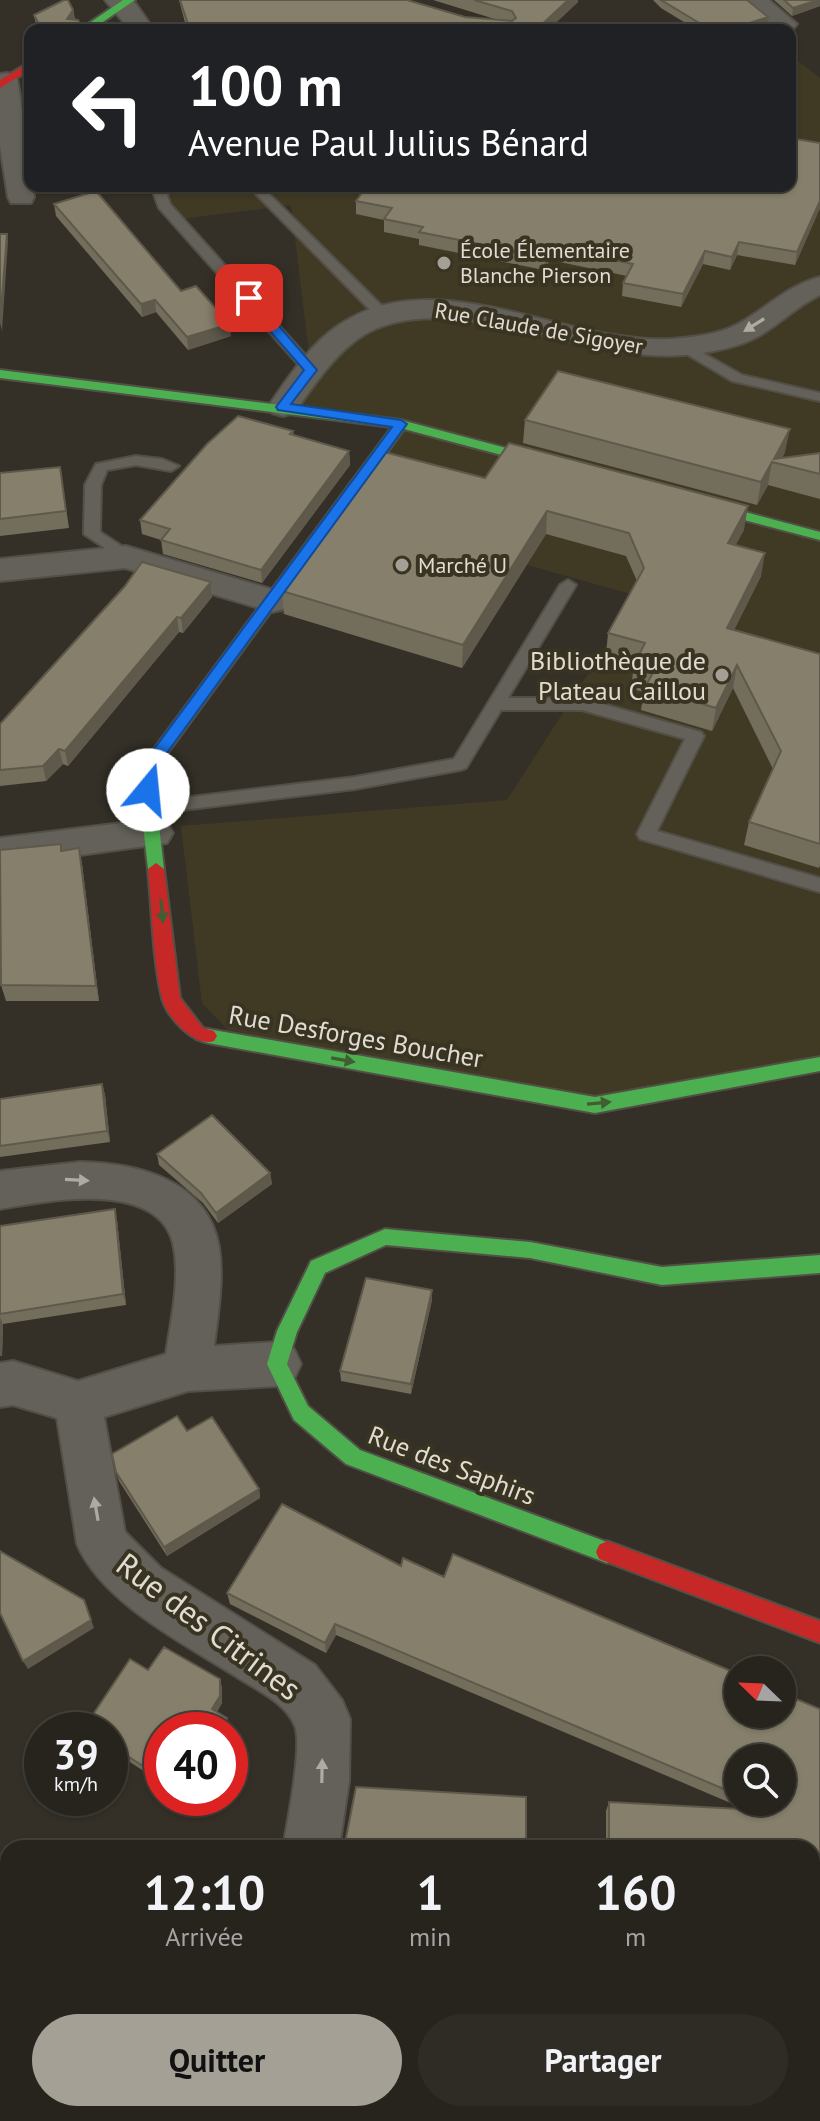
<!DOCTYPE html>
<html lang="fr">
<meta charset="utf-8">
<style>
body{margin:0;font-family:"PT Sans",sans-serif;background:#2f2c26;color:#f1f3f6;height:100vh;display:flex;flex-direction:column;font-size:30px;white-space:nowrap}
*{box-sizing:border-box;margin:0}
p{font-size:26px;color:#a4a4a4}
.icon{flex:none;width:44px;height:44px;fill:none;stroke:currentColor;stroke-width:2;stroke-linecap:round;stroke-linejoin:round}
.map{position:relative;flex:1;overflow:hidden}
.drawer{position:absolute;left:0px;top:1840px;width:820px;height:282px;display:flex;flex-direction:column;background:#27241d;border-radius:24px 24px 0 0;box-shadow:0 2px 6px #0004,0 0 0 2px #43413b}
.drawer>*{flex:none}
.guide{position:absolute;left:24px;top:24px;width:772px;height:168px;border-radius:16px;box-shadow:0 2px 6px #0004,0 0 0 2px #43413b;background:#202124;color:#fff;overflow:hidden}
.needle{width:52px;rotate:293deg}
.fabs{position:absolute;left:724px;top:1656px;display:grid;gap:16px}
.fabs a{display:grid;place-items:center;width:72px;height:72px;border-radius:50%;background:#27241d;box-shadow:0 2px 6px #0004,0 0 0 2px #43413b;font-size:40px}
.speed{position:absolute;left:24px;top:1712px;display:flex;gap:16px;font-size:40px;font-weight:700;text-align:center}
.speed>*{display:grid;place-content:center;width:104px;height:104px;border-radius:50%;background:#27241d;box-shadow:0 2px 6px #0004,0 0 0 2px #43413b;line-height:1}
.speed small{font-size:20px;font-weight:400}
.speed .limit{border:12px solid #d22;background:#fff;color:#111}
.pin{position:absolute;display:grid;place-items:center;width:68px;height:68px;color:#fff;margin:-34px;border-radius:16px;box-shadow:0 4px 12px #0006}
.me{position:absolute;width:88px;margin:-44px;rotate:17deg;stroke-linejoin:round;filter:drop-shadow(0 0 6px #0008)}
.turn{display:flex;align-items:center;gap:28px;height:168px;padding:0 32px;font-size:36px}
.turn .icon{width:104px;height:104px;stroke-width:2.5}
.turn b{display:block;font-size:56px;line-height:68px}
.eta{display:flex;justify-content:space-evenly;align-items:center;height:136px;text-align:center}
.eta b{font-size:48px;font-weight:600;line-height:56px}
.action{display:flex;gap:16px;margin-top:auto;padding:16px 32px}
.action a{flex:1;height:92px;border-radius:48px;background:#a4a096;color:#111;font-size:32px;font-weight:600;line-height:92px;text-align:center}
.action a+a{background:#2f2c26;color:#f1f3f6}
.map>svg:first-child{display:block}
.built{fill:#403a24}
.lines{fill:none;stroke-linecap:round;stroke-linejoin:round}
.lane-casing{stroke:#524f47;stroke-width:4}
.street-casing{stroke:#524f47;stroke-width:4}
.fast-casing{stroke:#524f47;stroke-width:4}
.jam-casing{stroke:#524f47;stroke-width:4}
.lane{fill:#64615a;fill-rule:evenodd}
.street{fill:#64615a;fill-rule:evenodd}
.fast{fill:#4caf50;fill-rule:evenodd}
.jam{fill:#c62828;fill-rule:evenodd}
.wall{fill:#736d5c;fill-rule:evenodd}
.shaded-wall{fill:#5e594b}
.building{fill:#867f6b;stroke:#5e594b;stroke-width:2}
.oneway{fill:#aeaba2}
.oneway2{fill:#405e32}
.route{fill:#1a73e8;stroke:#114b97;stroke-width:2}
.poi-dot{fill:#a4a096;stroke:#393322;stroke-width:3}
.labels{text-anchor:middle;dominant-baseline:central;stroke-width:8;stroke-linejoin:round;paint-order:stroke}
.far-poi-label{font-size:22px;fill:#e0dcd2;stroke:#393322;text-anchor:start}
.far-street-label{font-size:22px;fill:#e0dcd2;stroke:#393322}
.poi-label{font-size:26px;fill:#e0dcd2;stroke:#393322;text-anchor:end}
.street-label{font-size:26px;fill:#e0dcd2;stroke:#393322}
.near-street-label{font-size:32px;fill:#e0dcd2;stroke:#393322}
</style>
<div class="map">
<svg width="820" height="2121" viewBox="0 0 820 2121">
<rect width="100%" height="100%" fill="#343027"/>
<path class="built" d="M790,55l30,23v986l-225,41 -367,-75 -26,-27 -21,-177 326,-26 131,-204 -111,-31 -65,103 -195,-59 133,-185 -117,-17 28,-37 -20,-165 -112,14 -15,-14 4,-19h622z"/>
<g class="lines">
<defs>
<path id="lane" d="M161,186h13l-7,9 3,9 146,163v6h-10l-147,-165 -5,-14z
M248,186h13l125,124v6h-10z
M683,342l59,33 78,18v8l-88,-20 -54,-32 -2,-3z
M136,456l26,3 17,7 -8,5 -35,-6 -29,5 -6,15 -1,47 32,21v8l-6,1 -42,-28 1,-49 11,-21z
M568,580l8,5 -68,113h74l119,34 3,4 -47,95 163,47v14l-180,-53 -3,-5 48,-95 -103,-29h-81l-35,58 -6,2 -105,19 -205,25 -9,-6 9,-6 205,-25 99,-18 106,-174z"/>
<path id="street" d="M105,0h28l21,30h-24z
M742,0h27l28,24 -4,5h-16z
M7,73l9,2c3,5 14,98 14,111h3l1,11 -3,6h-20l-3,-6 -8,-51v-72z
M820,277v18c-23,11 -39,28 -61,41 -22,12 -50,17 -76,19 -99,9 -237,-71 -321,-19 -28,18 -49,51 -68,77l-11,3 -11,-3 -4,-6c19,-28 42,-63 71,-82 98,-66 226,20 332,14 22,-2 45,-4 65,-14 30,-16 50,-39 84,-48z
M126,546l158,47 5,8 -5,8 -12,3 -147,-44 -125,13v-22z
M154,819l13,4 6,10 -6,10 -167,23v-28z
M80,1162c58,1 128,18 139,85 5,32 -1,67 -5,99l63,-4 17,7 7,15 -7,15 -17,7 -89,5 -84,26 21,115 36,36 154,97 27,35 8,19 -1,62 -10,67h-56c4,-24 20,-102 12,-122 -8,-21 -32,-33 -50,-44 -54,-35 -142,-77 -168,-138l-20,-126 -44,-13 -13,2v-44l13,-2 65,20 88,-27c5,-34 15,-76 7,-111 -16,-64 -127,-42 -173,-34v-38z
M88,2114h71l-3,7h-71z"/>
<path id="fast" d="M123,0h12l-44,30h-12z
M0,370l401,50 165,44 2,3 -7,4 -157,-42 -251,344 11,96 -8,6 -8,-6 -11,-97 255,-345 -392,-49z
M689,497l131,35v8l-136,-36v-6z
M208,1029l387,68 225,-40v14l-225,42 -387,-70 -6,-2 -3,-5 3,-5z
M385,1229l145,13 132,25 158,-12v18l-158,12 -132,-27 -144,-13 -61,28 -28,59 -10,32 21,42 52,44 255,95 3,7 -3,7 -8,4 -261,-99 -52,-44 -27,-56 10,-33 34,-70z"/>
<path id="jam" d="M30,62v8l-30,18v-8z
M156,863l8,6 16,129 23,30 11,3 3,5 -3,5c-19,7 -48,-25 -52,-43 -9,-36 -10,-90 -14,-129z
M607,1541l213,80v22l-221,-84 -3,-7 3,-7z"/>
</defs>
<use href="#lane" class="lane-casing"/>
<use href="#street" class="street-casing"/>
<use href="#fast" class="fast-casing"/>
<use href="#jam" class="jam-casing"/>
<use href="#lane" class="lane"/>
<use href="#street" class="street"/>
<use href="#fast" class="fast"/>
<use href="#jam" class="jam"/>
</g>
<path class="wall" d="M179,0h228l58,17 33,3 -65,-20h145v2l-30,28h-361z
M653,0h94l19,24 -17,6h-52l-36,-22z
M774,0h46v6l-28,10z
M73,10l2,9 9,11h-47l-3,-15z
M820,143v65l-25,57 -58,-10 -7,15 -27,-6 -22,43 -59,-11 1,-13 4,-7 -77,-16 -6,10 -125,-25v-6l-35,-7v-12l-28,-6v-13z
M54,204l127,87 50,45 -43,14 -32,-38 -14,5 -86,-101z
M525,420l260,32 -3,6 38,-5v46l-52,-14 -11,20 -234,-62z
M293,431l1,4 55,16 1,14 -88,118 -99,-29 -2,-14 -19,-6 -2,-14z
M60,467l9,61 -69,8v-63z
M485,478l259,52 -9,15 26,31 -27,54 86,24v211l-1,3 -75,-23 5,-23 24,-53 -40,-81 -21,43 -71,-21 3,-18 -13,-3 3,-25 -28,-8 2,-23 29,-52 -11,-25 -80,-22 -84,134 -178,-54 -2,-23z
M211,582l1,15 -29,36 -4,-1 -111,134 -5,-2 -17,17 -46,5v-62z
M61,844l1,7 20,13 17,137h-93l-5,-16z
M102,1084l3,11 5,47 -110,15v-58z
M157,1154l113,19 2,11 -54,39 -15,-20 -44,-38z
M117,1220l9,85 -123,19 -1,32h-2v-130z
M432,1290v10l-21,94 -70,-13 -1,-10z
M187,1431l72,58 1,9 -93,58 -48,-75 -3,-9z
M401,1566l43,11 376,132v254l-8,-1v-114h-206v-37l3,-9 138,8 -411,-175 -10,18 -96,-49 -3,-11zM738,1758l44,44h-44z
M148,1670l74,17v16l-5,9 10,6 2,7 -67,5v53l-52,-34v-19h-25l-1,-2z"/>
<path class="shaded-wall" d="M568,0h10v2l-30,28h-12z
M818,0h2v6l-28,10 1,-8z
M73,10l2,13 -8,-4z
M768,17l-2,7 -17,6h-21z
M820,201v7l-25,57 2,-13z
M7,234l1,8 -6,89 -2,-8z
M739,242l-2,13 -7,15 2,-13z
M551,247l-1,13 -6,10 1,-13z
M705,251l-2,13 -22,43 2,-13z
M155,300l1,12 -14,5 -1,-13z
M230,324l1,12 -43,14 -1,-13z
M790,429l-5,23 -6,12 -5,-5z
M349,451l1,14 -88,118 -1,-13z
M772,462l-4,23 -11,20 4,-23z
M748,506l-4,24 -20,37 4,-24z
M547,511l-1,23 -84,134 1,-23z
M765,553l-4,23 -38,75 4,-23z
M211,582l1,15 -29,36 -2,-15z
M177,617l2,15 -111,134 -3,-15z
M737,665l-4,23 -21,43 4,-23z
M59,749l4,15 -17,17 -3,-15z
M79,848l3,16 17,137 -3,-15z
M102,1084l3,11 5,47 -3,-11z
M270,1173l2,11 -54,39 -2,-10z
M115,1209l2,11 9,85 -3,-11z
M432,1290v10l-21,94v-10z
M0,1317l3,7 -1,32h-2z
M259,1489l1,9 -93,58 -3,-9z
M84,1600l10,28 -66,41 -5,-8z
M335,1624l1,11 -10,18 -1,-10z
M220,1679l2,8v16l-8,13 -2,-7z
M227,1718l2,7 -2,5h-7z"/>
<path class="building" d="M64,0h4l5,10 -6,9 11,1 6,10h-42l-8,-15z
M180,0h227l58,17 47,4 4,-3 -4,-7 -38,-11h94l-32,30h-346z
M661,0h86l21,17 -40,13h-17z
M784,0h34l-25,8z
M790,138l30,5v58l-23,51 -58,-10 -7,15 -27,-6 -22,43 -60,-11 10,-19 -82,-17 -6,10 -126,-25 4,-5 -39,-8 8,-11 -36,-7 11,-15h423z
M96,191l85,100 15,-5 34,38 -43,13 -32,-37 -14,4 -87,-100z
M0,234h7l-7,89z
M558,371l232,58 -16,30 46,-6v21l-48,-12 -11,20 -236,-62z
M238,416l55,15 -3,3 59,17 -88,119 -100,-30 9,-11 -30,-9 67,-76z
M509,443l239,63 -20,37 37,10 -38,75 93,26v190l-71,-22 32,-71 -44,-86 -21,43 -71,-21 9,-16 -20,-6 11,-22 -37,-10 36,-65 -15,-35 -82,-22 -84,134 -181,-54 102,-139 101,26z
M60,467l6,44 -66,8v-46z
M142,562l69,20 -30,36 -4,-1 -112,134 -6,-2 -16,17 -43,4v-46l125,-138z
M61,844v7l18,-3 17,138 -95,-1 -1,-135z
M102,1084l5,47 -107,15v-47z
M212,1115l58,58 -54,40 -15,-20 -44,-39z
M115,1209l8,85 -123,20v-88z
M366,1278l66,12 -21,94 -71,-13z
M177,1416l10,15 25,-14 47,72 -95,58 -48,-75 -4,-18z
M282,1504l119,62 2,-8 41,19 9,-23 285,120v40h44v-21l38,16v247l-8,-1v-107h-203v-46l167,9 -22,-9h28v-44h-44v37l-403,-171 -10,19 -98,-50z
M0,1551l84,49 7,20 -68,41 -23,-48z
M164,1647l56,32v17l-8,13 15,9 -7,12h-58v48l-52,-33v-15h-23l-3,-2 46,-69 18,11z
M356,1787l170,10v51h-182z
M0,1963l8,3v109l-8,-3z"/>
<defs><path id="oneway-solid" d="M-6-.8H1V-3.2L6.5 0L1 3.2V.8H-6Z" transform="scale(2)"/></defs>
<g class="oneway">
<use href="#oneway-solid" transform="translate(754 325) rotate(148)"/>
<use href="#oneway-solid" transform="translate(77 1180) rotate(3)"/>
<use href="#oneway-solid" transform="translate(96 1509) rotate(-100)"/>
<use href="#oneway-solid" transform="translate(322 1771) rotate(-89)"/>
</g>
<g class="oneway2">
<use href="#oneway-solid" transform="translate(162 911) rotate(84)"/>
<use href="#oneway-solid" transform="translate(343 1060) rotate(10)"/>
<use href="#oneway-solid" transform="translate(599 1103) rotate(-5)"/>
</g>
<path class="route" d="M249,294l4,2 64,74 -26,34 110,16 6,4 -254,348 3,18 -8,6 -8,-6v-22l252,-341 -114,-17 -2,-3 28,-37 -60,-69v-5z"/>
<g class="poi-dot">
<circle cx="444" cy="263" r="8"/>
<circle cx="402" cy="565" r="8"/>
<circle cx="722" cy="675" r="8"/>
</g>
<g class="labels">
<g class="far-poi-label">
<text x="460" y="250">École Élementaire<tspan x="460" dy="25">Blanche Pierson</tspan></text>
<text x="418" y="565">Marché U</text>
</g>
<g class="far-street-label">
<text transform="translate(539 328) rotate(10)">Rue Claude de Sigoyer</text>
</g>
<g class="poi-label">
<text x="706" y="660">Bibliothèque de<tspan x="706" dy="30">Plateau Caillou</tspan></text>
</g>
<g class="street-label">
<text transform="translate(356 1036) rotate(10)">Rue Desforges Boucher</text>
<text transform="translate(452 1465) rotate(21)">Rue des Saphirs</text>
</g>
<g class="near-street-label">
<text transform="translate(209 1626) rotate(37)">Rue des Citrines</text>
</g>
</g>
</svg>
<div class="fabs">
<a><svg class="needle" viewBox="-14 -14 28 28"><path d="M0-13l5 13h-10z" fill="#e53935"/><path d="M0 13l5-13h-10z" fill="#a4a4a4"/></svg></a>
<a><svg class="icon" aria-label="search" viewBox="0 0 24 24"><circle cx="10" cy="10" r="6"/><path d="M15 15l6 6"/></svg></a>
</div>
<div class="speed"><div>39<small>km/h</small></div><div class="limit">40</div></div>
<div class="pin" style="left:249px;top:298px;background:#d93025"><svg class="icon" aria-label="arrive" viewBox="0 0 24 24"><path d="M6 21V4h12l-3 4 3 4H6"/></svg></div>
<svg class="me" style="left:148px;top:790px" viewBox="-20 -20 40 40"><circle r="19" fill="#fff"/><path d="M0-13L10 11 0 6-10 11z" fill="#1a73e8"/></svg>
<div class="guide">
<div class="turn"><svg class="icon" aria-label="left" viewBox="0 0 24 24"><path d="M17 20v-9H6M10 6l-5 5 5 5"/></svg><div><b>100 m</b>Avenue Paul Julius Bénard</div></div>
</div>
<section class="drawer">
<div class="eta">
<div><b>12:10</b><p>Arrivée</p></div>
<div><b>1</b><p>min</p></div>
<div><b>160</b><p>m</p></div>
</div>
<div class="action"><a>Quitter</a><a>Partager</a></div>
</section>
</div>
